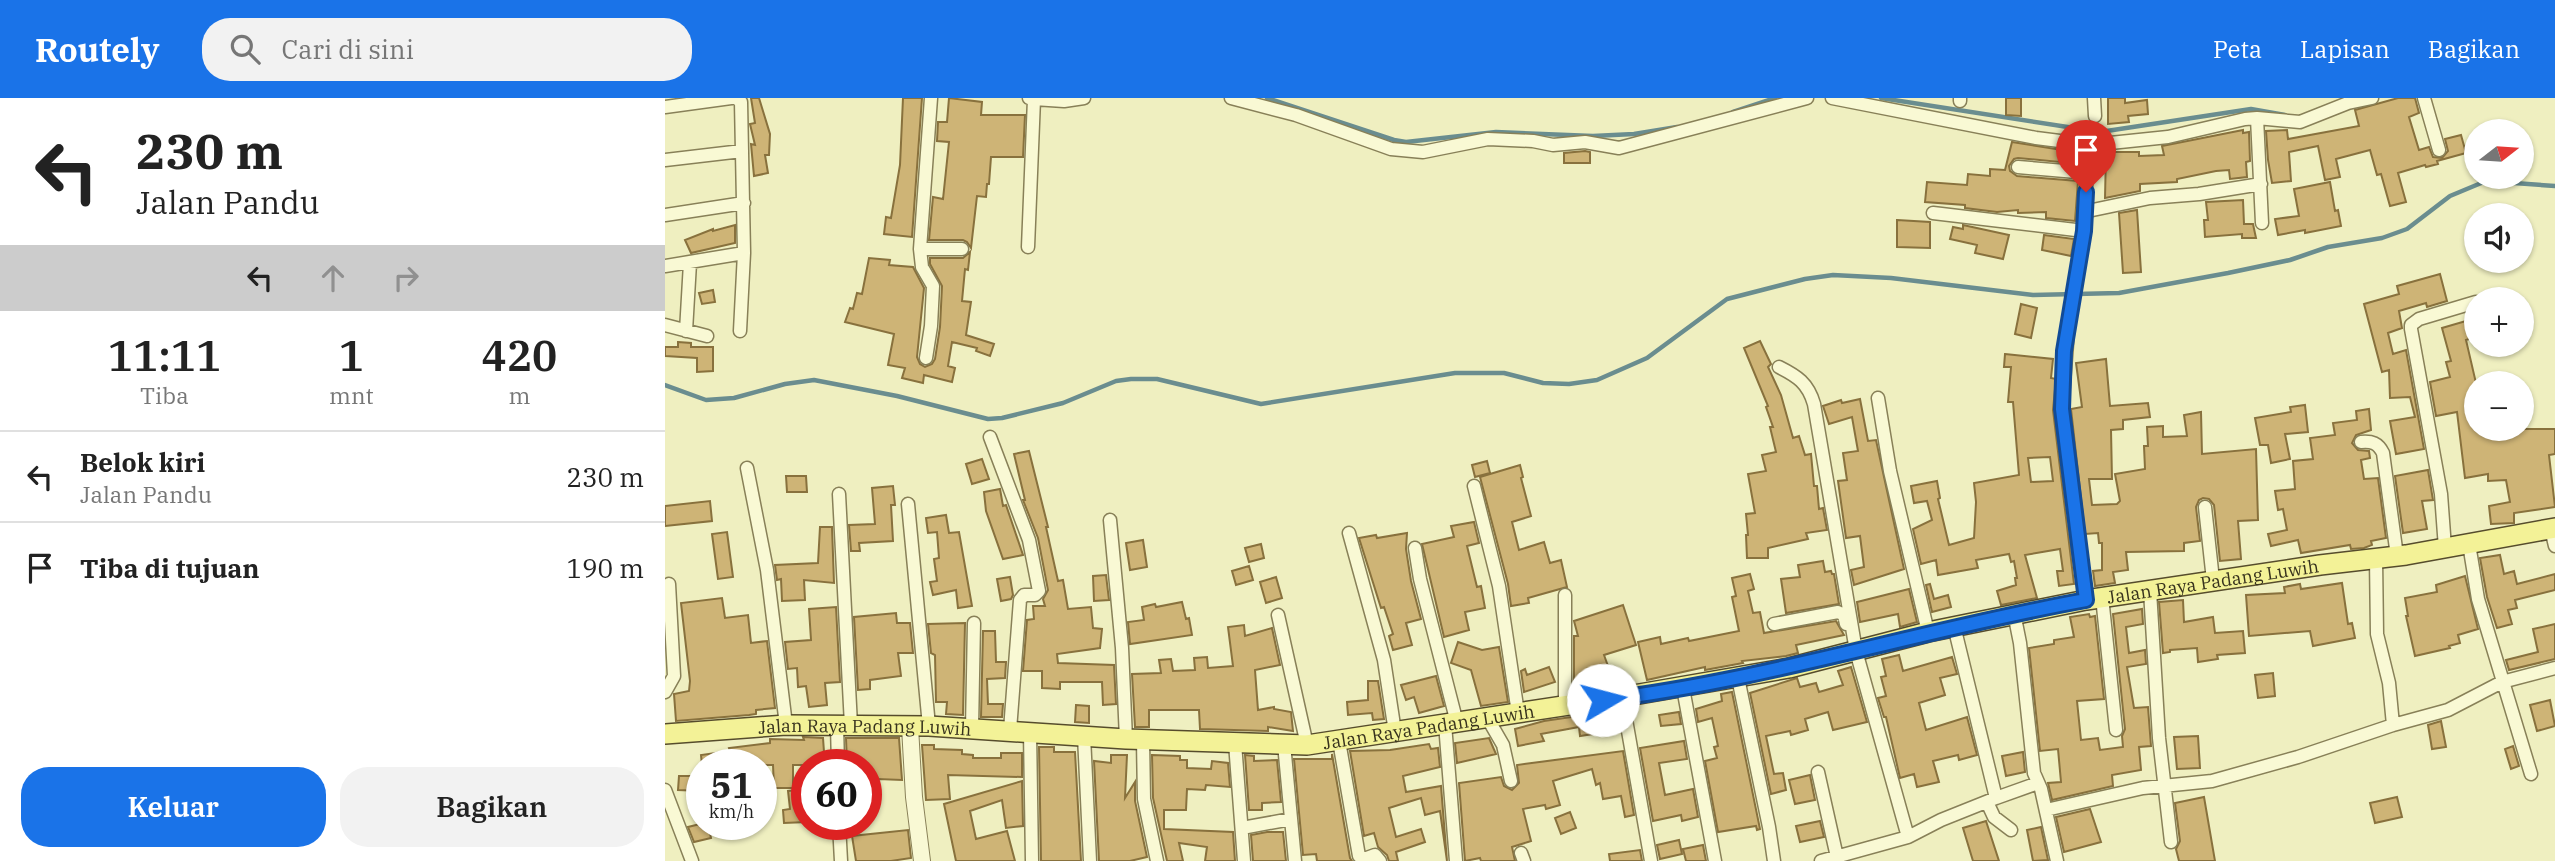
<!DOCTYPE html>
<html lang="id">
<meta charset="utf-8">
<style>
body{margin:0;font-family:"IBM Plex Serif",serif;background:#f2f2f2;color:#222;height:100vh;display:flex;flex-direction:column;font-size:26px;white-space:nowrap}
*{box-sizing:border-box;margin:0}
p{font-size:23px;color:#767676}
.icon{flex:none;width:38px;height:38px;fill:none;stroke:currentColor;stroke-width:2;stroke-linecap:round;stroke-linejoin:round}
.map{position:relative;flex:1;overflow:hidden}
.side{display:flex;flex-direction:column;background:#fff;width:665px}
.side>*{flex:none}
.hud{background:#fff;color:#222;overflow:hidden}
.needle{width:46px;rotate:73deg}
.controls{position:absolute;left:1799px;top:21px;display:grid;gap:14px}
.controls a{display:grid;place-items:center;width:70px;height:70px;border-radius:50%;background:#fff;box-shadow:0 2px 5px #0004;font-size:35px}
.speed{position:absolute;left:21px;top:651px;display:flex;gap:14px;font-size:35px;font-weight:700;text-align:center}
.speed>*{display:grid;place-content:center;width:91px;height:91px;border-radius:50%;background:#fff;box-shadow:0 2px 5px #0004;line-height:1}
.speed small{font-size:18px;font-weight:400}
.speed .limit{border:10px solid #d22;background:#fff;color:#111}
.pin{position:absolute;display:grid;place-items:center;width:60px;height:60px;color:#fff;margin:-72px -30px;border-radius:50% 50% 50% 0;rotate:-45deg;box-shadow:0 0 7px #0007}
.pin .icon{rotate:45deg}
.me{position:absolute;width:77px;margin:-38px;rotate:82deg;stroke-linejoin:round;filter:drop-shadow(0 0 5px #0008)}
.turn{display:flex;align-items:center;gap:24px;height:147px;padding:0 21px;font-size:32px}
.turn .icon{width:91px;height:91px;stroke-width:2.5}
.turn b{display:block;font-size:49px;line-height:60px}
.lanes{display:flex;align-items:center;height:66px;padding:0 21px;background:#0003;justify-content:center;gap:35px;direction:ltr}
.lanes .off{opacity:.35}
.eta{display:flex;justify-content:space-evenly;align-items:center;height:119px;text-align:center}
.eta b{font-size:42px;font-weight:600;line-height:49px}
.button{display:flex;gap:14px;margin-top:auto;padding:14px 21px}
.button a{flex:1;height:80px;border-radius:28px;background:#1a73e8;color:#fff;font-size:28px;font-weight:600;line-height:80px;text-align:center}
.button a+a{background:#f2f2f2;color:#222}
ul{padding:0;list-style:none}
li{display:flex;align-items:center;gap:21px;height:91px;padding:0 21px;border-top:2px solid #e0e0e0}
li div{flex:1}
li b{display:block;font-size:26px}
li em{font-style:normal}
header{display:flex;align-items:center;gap:42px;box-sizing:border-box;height:98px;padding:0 35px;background:#1a73e8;color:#fff}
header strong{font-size:33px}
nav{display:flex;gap:38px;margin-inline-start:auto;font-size:24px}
.search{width:490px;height:63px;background:#f2f2f2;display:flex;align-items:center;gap:18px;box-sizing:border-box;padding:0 24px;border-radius:28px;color:#767676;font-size:26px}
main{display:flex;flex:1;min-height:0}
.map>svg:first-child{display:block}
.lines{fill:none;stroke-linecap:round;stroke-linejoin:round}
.stream{stroke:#6a8d8f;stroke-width:4.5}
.building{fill:#ceb476;stroke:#88713d;stroke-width:2;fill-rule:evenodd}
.minor-casing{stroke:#888058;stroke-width:15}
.tertiary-casing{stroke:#888058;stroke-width:18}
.primary-casing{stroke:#564c2c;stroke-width:22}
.minor{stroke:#f9f9d4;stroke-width:12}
.tertiary{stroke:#f9f9d4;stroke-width:16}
.primary{stroke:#f3f297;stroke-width:19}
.route-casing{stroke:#114b97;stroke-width:18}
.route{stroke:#1a73e8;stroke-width:12}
.labels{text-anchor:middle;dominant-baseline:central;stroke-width:6;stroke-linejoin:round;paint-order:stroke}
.street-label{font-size:18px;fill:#37321d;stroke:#f6f6d0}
</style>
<header>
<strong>Routely</strong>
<div class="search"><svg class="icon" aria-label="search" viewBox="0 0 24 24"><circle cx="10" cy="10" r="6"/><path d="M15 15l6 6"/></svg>Cari di sini</div>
<nav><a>Peta</a><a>Lapisan</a><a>Bagikan</a></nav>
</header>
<main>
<section class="side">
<div class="hud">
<div class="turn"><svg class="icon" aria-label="left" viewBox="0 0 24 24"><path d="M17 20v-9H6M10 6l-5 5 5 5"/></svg><div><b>230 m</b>Jalan Pandu</div></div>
<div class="lanes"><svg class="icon" aria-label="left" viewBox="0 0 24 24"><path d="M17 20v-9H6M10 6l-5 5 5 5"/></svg><svg class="icon off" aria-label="ahead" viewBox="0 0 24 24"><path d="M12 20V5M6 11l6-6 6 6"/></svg><svg class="icon off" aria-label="right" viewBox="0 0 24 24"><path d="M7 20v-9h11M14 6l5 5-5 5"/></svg></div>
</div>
<div class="eta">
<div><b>11:11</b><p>Tiba</p></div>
<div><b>1</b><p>mnt</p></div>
<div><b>420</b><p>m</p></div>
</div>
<ul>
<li><svg class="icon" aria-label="left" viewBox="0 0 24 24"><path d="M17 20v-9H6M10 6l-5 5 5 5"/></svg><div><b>Belok kiri</b><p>Jalan Pandu</p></div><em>230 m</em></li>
<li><svg class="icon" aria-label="arrive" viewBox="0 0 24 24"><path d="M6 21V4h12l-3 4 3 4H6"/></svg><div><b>Tiba di tujuan</b></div><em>190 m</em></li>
</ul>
<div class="button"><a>Keluar</a><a>Bagikan</a></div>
</section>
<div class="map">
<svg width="1890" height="763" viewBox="0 0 1890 763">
<rect width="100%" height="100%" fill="#efefc0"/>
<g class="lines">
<path class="stream" d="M602,0l127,42 12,2 90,-10 97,4 41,-2 43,-7
M1216,0l219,34 151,-23 34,6
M1068,14l42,-14
M0,287l41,15 28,-2 51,-14 29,-4 83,16 91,23 14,-1 61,-15 53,-22 15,-2h26l104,25 194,-31h49l39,10 26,1 28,-4 50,-22 80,-59 78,-20 28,-4 58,3 142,17 86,-2 109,-20 62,-13 38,-13 54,-9 25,-9 43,-33 36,-15 69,5"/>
</g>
<path class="building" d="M86,0h8l11,36 -1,21h-4l3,18 -14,3 -3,-32 4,1 -5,-21 5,-1z
M238,0h19l-10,139 -28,-3 2,-17 5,1 9,-53z
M284,0l33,4 -1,13h44l-2,42h-32l-2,27h-2l-1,13 -9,-1 -6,52 -4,-6 -4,-2h-34l4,-43 10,2 6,-57 -12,-1 1,-19h9z
M1341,0h15v18l-15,-1z
M1443,0h17v5l22,-3 1,14 -20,2 1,6 -21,2z
M1733,0h17l4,15 -10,4 10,33 10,-3 4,10 9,1 6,-7 -3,-12 16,-4 5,18 -29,8 1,3 -12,3 -1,-2 -27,8 8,29 -16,4 -9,-32 -4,1 -7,-25 -34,9 4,18 -15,3 -7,-34 -29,6 2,29 -19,2 -4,-23 -2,-29 21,-1 1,9 71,-13 -4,-16z
M1578,32v3l6,-1 1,29 -4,1 1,15 -17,2 -1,-9 -13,1 -39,8v3l-37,2v7l-35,7 1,-46h33v4l25,-1 -2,-9z
M1347,44l69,11 -1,11 -62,-6 -4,1 -5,7 1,5 7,5 61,5 -3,40 -29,-3v-6l-28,1v-3l-21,2 -32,-4v-3l-40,-3 2,-20 40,3 1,-11 22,2v-7l15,1z
M920,53l5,1v11h-26v-10z
M1665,84l5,29 3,-1 3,16 -36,7v-3l-27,5 -3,-16 24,-3 -5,-27z
M1578,102l1,24h9l3,14h-14v-4l-37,3 -1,-17h4l-2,-18z
M1472,112l4,62 -18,1 -4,-60z
M1232,122l33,2v26l-33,-1z
M70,127v18l-44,10 -6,-13 28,-11v2z
M1298,127l46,10 -6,24 -28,-6 2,-8 -27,-6 3,-12 10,2z
M1379,137l30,4 -3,17 -29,-6z
M305,154l-2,18 -3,-1 -3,32 9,1 -5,33 28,9 -4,12 -14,-5 1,-3 -25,-6 -4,24 7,2 -3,14 -28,-7 -1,8 -21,-5 3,-10 -17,-3 6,-31 -49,-12 5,-14 3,1 4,-16 5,1 7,-36 21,2 -1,5 24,2 11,21 -7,69 3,7 5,3 7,-3 3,-5 5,-32 2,-41 -12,-22v-6h33z
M1775,176l7,27 -20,6 -1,-4 -27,8 3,17 -14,5 5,21 13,-4 18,99 -28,5 -6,-33 25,-4 -5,-20 -20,1 -1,-28 -7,2 -18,-68 35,-10 -2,-8z
M48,192l2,12 -13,2 -3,-11z
M1356,206l16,4 -6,30 -16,-4z
M1811,220v19l-10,3 10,43v46h79v25l-6,1 6,52 -41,6v10l-23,1 -2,-18 21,-4 -4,-22 -18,1v-7l-23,4 -8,-66 -21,4 -6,-34 20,-5 -4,-15 5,-1 -9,-33z
M1095,243l11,23 -3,3 13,28 12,43 6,-2 6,19 6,-1 3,32h3l2,23 4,-1 4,22 -21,3 2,6 -40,9v10h-21l-1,-23h2l-2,-21 9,-1 -7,-39 18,-3 -4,-16 14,-3 -6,-25h3l-7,-20 2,-1 -24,-58z
M13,244l13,1v4h22v24l-16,1v-14l-32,-2v-9h13z
M1340,256l48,5 -2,19 5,1 -3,31 21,174 -15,2 -2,-15h6l-3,-22 -35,6 12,43 -36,7 -4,-14 19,-6 -1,-7h2l-3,-17 -3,1 -2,-8 -33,6 2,8 -40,7 -2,-15 -15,4 -8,-35 19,-9 -5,-19 -13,2 -3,-17 26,-5 3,17 -2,1 11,46 25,-7 2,-36 -2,-19 45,-8 -6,-73h-5l3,-35h-7zM1385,359l3,24 -22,1 -3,-24z
M1441,261l4,47 38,-3 2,14 -27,3v9l-12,1 1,49h-23l3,26 25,-1 3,-3 -5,-27 30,-5 -1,-23h4l-1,-19 16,-1v11l24,-1 -3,-21 17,-3 1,42 54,-5 2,71 -20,1 3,38 -21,2 -6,-56 -5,-6 -6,-1 -4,2 -3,7 4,34 -16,2v8l-58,1 2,18 -15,2 2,11 -20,3 -2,-15 9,-1v-27h-3l-1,-10 -13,1 -14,-125 11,-2 -6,-44z
M1195,301l8,42 8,-1 28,129 -50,16 -3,-15 13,-3 -4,-31 -14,2 -8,-57 9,-1 -4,-27 15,-2 -6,-34 -23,7 -6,-18 18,-6 1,3z
M1640,307l3,27 -23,2 5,25 -19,4 -3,-18h-8l-5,-27 36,-6 -1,-5z
M1704,311l2,21 -15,5 -4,8 6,7 11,1 1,7 -9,2 3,19 14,-1 8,60 -15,3 1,4 -8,3 -13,1 -1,-4 -49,8 -3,-13 -27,6 -3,-12 19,-4 -4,-21 -5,1 -3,-19 20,-2 -2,-28 20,-2 -3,-21 25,-3 -2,-12 24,-3 -1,-9z
M364,353l19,76h-2l12,54 5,-1 5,29 23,-2 2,21 9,1 -2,19 -43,6 1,9 56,2 2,39 -13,1 -1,-23h-42v7l-18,-1v-17h-19l4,-51 7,-1 -1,-13h12l-2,-7 5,-9 -10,-52 -15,-38h2l-11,-46z
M317,361l7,20 -17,5 -6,-20z
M822,363l3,12 -15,4 -3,-12z
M855,367l3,12 -2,1 10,38 -19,6 7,28 25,-8 6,21 11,-3 6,27 -39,11 1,5 -18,3 -3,-22 -28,-107z
M1763,372l5,30 -11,1 5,28 -24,4 -8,-57z
M121,378h20l1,16h-20z
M228,388l2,19h-4l2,36 -34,2 1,8h-9l-2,-26 26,-1 -3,-36z
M335,391l3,17 3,-1 17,50 -20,4 -17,-48 -2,-19z
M45,403l2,20 -47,5v-20z
M281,417l3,18 10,-1 13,74 -14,2 -2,-18 -23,5 -3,-13 7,-1 -3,-22 5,-1 -2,-26 -9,1 -2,-15z
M809,424l5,21 -12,3 10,41 4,-1 4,22 -20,4 4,18 -25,7 -22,-93 32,-7 -3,-11z
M155,429h12l2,56 -30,-3 1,20 -23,1 -1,-22 -4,1 -2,-15 43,-2z
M62,434l6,45 -15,2 -6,-45z
M742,435l-1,16 5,32 10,38 -15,4 6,22 -19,5 -4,-14 4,-2 -9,-27 -3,1 -22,-70 17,-3 1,3z
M478,442l4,27 -17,3 -4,-27z
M596,446l3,14 -15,4 -4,-14z
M1835,457l4,19 10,-3 3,13 38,-10v16l-40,10 2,8 -9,2 4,14 -15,4 -10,-31 -7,-39z
M1158,463l2,11 6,-1 1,3h2l5,30 -53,9 -5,-34 19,-2 -2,-12z
M584,468l4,14 -17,5 -4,-14z
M1085,476l4,15 -6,2 5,22 7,-1 4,21 72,-12 8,14 -48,10 2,8 -12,3 -44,5 1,2 -38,7v-3l-58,13 -9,-38 22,-5 1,7 27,-6 1,3 50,-10 -7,-34 4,-1 -4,-18z
M441,477l3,25 -15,1 -1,-25z
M1800,478l13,53 -20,6 2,8 -11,3 1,2 -35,8 -9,-40h2l-3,-18 32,-6 -1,-7z
M345,479l3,18 -2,4 -10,2 -4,-22z
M611,479l6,21 -16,5 -6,-21z
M1677,485l6,41 4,-1 3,15 -42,8 -3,-15 -61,5 -3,-41 39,-2 -1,-6 16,-3 1,5z
M1265,486l4,15 14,-4 3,12 -19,5 -6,-27z
M1244,491l8,33 -17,5 -2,-13 -38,8 -3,-20z
M57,500l3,20 23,-3 3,28 16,-2 8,67 -19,2v4l-7,1 -73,6 -2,-27 15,-3 1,-10 -9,-78z
M1518,502l1,22 29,-5 2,16 28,-2 2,22 -28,2 1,4 -20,3 -1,-14 -27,2v2l-7,1 -4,-51z
M517,504l4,17 3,-1 3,17 -62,9 -2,-22 16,-2 -2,-13 13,-3 1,3z
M958,507l13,40 -32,10 4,11 -22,7 2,6 -14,4v-47h4l-4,-15z
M171,509l4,75 -15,1 2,22 -18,2 -3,-21 -8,1 -1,-19 -9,1 -3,-27 26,-2 -2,-31z
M1477,511l1,15 -17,3 3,26 16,-3 1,14 -19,3 7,41 14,-1 3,39 -12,1 2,23 -29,5 1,11 -61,14 -4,-17 13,-1 -3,-33 -18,2 -11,-103 25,-4v-4l20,-3 -4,-20 19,-3 1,3 5,-1 9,83 -27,2 4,39 17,-2 2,12 23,-3 -1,-11 3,-7 -12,-115z
M231,515l1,10h13l3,30h-15l3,23 -31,4v9l-12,1 -4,-73z
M300,525l-2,92 -17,-1 1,-12h-11l-1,-47 -4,-2 -3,-29z
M1890,526v35l-46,11 -3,-10 32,-8 -5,-23z
M579,527l1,11 27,-8 8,37 -25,5 3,40 16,-3v2l17,3 2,19 -25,-4v4l-68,-2 -1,-19h-50v17h-14l-3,-53 29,-1 -2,-13 12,-1 2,12 22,-1 -1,-12 13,-1 1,11 25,-2 -5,-39z
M318,533h12l1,31h10l-1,16 -18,1 1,25h15l-1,13h-21z
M793,544l24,8 17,-3 9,55 -27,4 -10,-36 -20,-7z
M1234,557l4,16 49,-14 5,17 -17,4 5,17 -26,8 7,27 41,-13 10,38 -18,5 -1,-5 -25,6 6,21 -22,5 -3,-13 -14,4 -14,-61h-2l-6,-19 8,-2 -5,-19 5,-1 -4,-17z
M884,569l6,15 -31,10 -3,-21 4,-2 2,6z
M1186,569l16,55 -34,8 -5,-18 -23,7 3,11 -17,5 -1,-4 -24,5 8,38 9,-1 3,17 -15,4 -21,-101 47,-15 3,9 16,-4 3,9 24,-7 -5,-14z
M1608,575l2,23 -17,2 -3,-23z
M771,578l8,30 -25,7 -5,-16 -8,3 -5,-15z
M703,583h10l6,38 -11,1 -1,-7 -24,2 -1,-13 21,-2z
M1067,594l28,137 -3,1 -1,-4 -38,6 -13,-71 12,-3 -3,-11 4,-1 -6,-28 -14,4 -2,-13 26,-8 -1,-7z
M1885,602l5,26 -18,5 -7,-26z
M411,607l13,1v17l-14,-1z
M1014,614l2,12 -20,2 -2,-11z
M951,615l3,17 -39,6 -1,-9 -38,7 3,7 -26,5 -3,-17 29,-8 48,-7z
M1776,623l5,26 -14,2 -4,-24z
M1533,638l2,32 -23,1 -3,-32z
M138,639l20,1 1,14h5v13h-36v23h-19l-1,-23h-71l-1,-10 29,-4 -1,-3 41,-5v-4l34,1z
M181,640h53l3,42 -24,-1v8h-12v-24l-19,1z
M824,640l7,16 -39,9 -2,-20z
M1019,643l3,18 -28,4 6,32 28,-6 5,28 -16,4 -1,-6 -28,6 -13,-73z
M764,646l2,5 7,-1 2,19 -37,9 3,16 35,-6 6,75 -7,-50 -15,4 -4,-17 -32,10 7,29 25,-8 4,13 -29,10 2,9h-9l-2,-6 -9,-8 -4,-14 -10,3 -14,-85 40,-1z
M257,647h12v4l28,1v4l11,1v3h28v-5h21v24l-74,-2 2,24 -24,1z
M1848,648l6,20 -8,3 -6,-20z
M374,649h15v5h21l6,109h-40z
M958,653l11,64 -9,2 -4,-21 -18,3 -3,-16 -4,2 -4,-16 -39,12 7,24 -14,4 -1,-4 -22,4 8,32 -19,6 3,14h-34l-1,-3 -15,3 -6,-78 42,-6 3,9 8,4 7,-7 -2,-18z
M1358,654l2,20 -19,4 -4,-20z
M667,656l18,104 2,3h-35l-1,-7 -13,1 -9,-96h38z
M446,657h16l-2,43 10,-16v19l12,56 -17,4h-31l-5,-100 17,2z
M487,657l28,1v4h7v8l24,1 1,-8 16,2 2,24 -24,-2 -1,5 -18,-1 -1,21h-22v19l69,3 2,29h-30l2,-14 -28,-4 4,18h-16l-14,-63z
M580,657l9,1v5l23,-1 4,42 -19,1v7h-13z
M1145,677l5,25 -20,4 -6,-24z
M14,678h23v15l-24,-1z
M357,683l1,45 -17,2 -4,-28 -32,11 6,28 31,-8 8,30h-59l-12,-57z
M142,691v33l-23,1 -1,-13 7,-1 -2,-18z
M1539,699l11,64h-36l-3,-12 4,-8 -5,-38z
M1732,699l5,20 -27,6 -5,-20z
M1425,711l11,33 -37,10 -8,-35z
M905,714l6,16 -15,6 -6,-16z
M1155,723l4,16 -24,5 -4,-16z
M1321,723l13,40h-26l-10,-33z
M35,726h8l3,14 -17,4 -6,-15z
M1376,729l7,33 -15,1 -6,-31z
M243,732l3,28 -20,3h-35l-4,-25z
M602,734h16l3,29h-33l-2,-26z
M1014,742l3,14 -22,5 -3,-14z
M1038,747l3,16h-20l-3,-12z
M975,752l2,11h-32l-1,-7z"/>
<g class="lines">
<defs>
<path id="minor" d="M71,0l5,4 3,151 -4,78
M566,0l65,17 95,34 32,3 65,-13 45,2 20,4 32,-3 34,6 188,-50
M1167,0l204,40 55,7 77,-8 77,-18 12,-1 43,4 48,-19 24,-5
M1429,0l1,18
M1759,0l15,52
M369,1l30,2 20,-3
M1295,3v-3
M0,9l66,-9
M1592,20l5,105
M0,62l77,-9
M1353,69l70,6
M1418,114l67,-14 49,-4 62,-10
M1268,115l151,18
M0,117l79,-12
M363,149l6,-148 -5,-1
M255,151h42
M0,168l79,-13
M0,227l42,11
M21,233l4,-68
M261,260l5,-32 2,-40 -11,-19 -2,-18 11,-151
M1114,269c18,9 29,16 35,37l42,247 52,186
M1213,300l12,73 38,161
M325,339l39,103 10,51 -4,4h-11l-4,5 -10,130
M1696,344c11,-1 17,1 22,11l14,103
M82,370l20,102 19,155
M809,388l25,100 19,127
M174,396l12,231
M243,406l21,222
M1540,409l8,73
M445,422l12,128 4,91
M1886,431l4,17
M684,435l35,127 11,72
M1804,446l9,55 53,175
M750,450l5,31 37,144
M1780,450l-4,-54 -30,-165v-4l8,-6 57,-17
M1711,461l1,75 12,49 4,42 55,-15 54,-28 53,-14
M1485,493l9,147 12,104
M1437,499l14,133
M1421,502l-8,-49 -16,-142 7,-92 15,-86 -1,-19 8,-67
M1349,515l6,30 14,130 7,16 16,72
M613,517l29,130
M1109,526l64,-12 6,3 2,9
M1289,528l42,172 42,-15
M1073,580l31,149 5,34
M1018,590l32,173
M0,594l9,-16 -5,-92
M957,599l29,164
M900,607v-110
M823,621l15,26 8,36
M780,626l11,137
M172,627l1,40
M307,630l2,-105
M365,634l2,129
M419,638l6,125
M478,642l1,59 13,62
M674,643l20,115 5,3 11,-4 5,6
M570,645l9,118
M619,646l11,117
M1153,674l19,85
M0,692l27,71
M1322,704l7,15 17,13
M1381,712l97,-22 69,-7 86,-24 95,-32
M174,726l2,37
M577,730l49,-9
M856,755l3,8
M1156,763l87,-24 33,-17 55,-22"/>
<path id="tertiary" d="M245,629l4,70 8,64"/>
<g id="primary">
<path id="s1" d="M0,636l121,-9 143,1 197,13 181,6 315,-48 167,-29 139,-36 158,-32 234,-35 86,-10 149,-27"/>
</g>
</defs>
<use href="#minor" class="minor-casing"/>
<use href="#tertiary" class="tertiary-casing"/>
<use href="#primary" class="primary-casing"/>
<use href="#minor" class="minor"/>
<use href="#tertiary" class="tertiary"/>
<use href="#primary" class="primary"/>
</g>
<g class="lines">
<defs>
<path id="route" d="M938,602c164,-20 321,-71 483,-100l-24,-191 2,-58 20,-120 2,-39"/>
</defs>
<use href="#route" class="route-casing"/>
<use href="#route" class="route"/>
</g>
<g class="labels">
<g class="street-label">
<text stroke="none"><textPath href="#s1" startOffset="1564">Jalan Raya Padang Luwih</textPath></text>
<text stroke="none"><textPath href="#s1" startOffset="766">Jalan Raya Padang Luwih</textPath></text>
<text stroke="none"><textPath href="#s1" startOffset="200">Jalan Raya Padang Luwih</textPath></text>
</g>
</g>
</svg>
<div class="controls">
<a><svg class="needle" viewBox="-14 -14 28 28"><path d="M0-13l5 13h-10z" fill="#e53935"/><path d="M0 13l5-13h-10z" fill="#767676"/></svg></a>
<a><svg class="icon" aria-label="sound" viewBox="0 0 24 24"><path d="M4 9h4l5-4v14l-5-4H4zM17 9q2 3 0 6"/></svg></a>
<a>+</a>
<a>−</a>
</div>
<div class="speed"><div>51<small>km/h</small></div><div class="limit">60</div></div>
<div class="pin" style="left:1421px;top:94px;background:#d93025"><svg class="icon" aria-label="arrive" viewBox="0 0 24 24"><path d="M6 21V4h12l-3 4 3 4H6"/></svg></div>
<svg class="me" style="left:938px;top:602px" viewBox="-20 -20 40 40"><circle r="19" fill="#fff"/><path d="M0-13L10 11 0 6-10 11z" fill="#1a73e8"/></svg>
</div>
</main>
